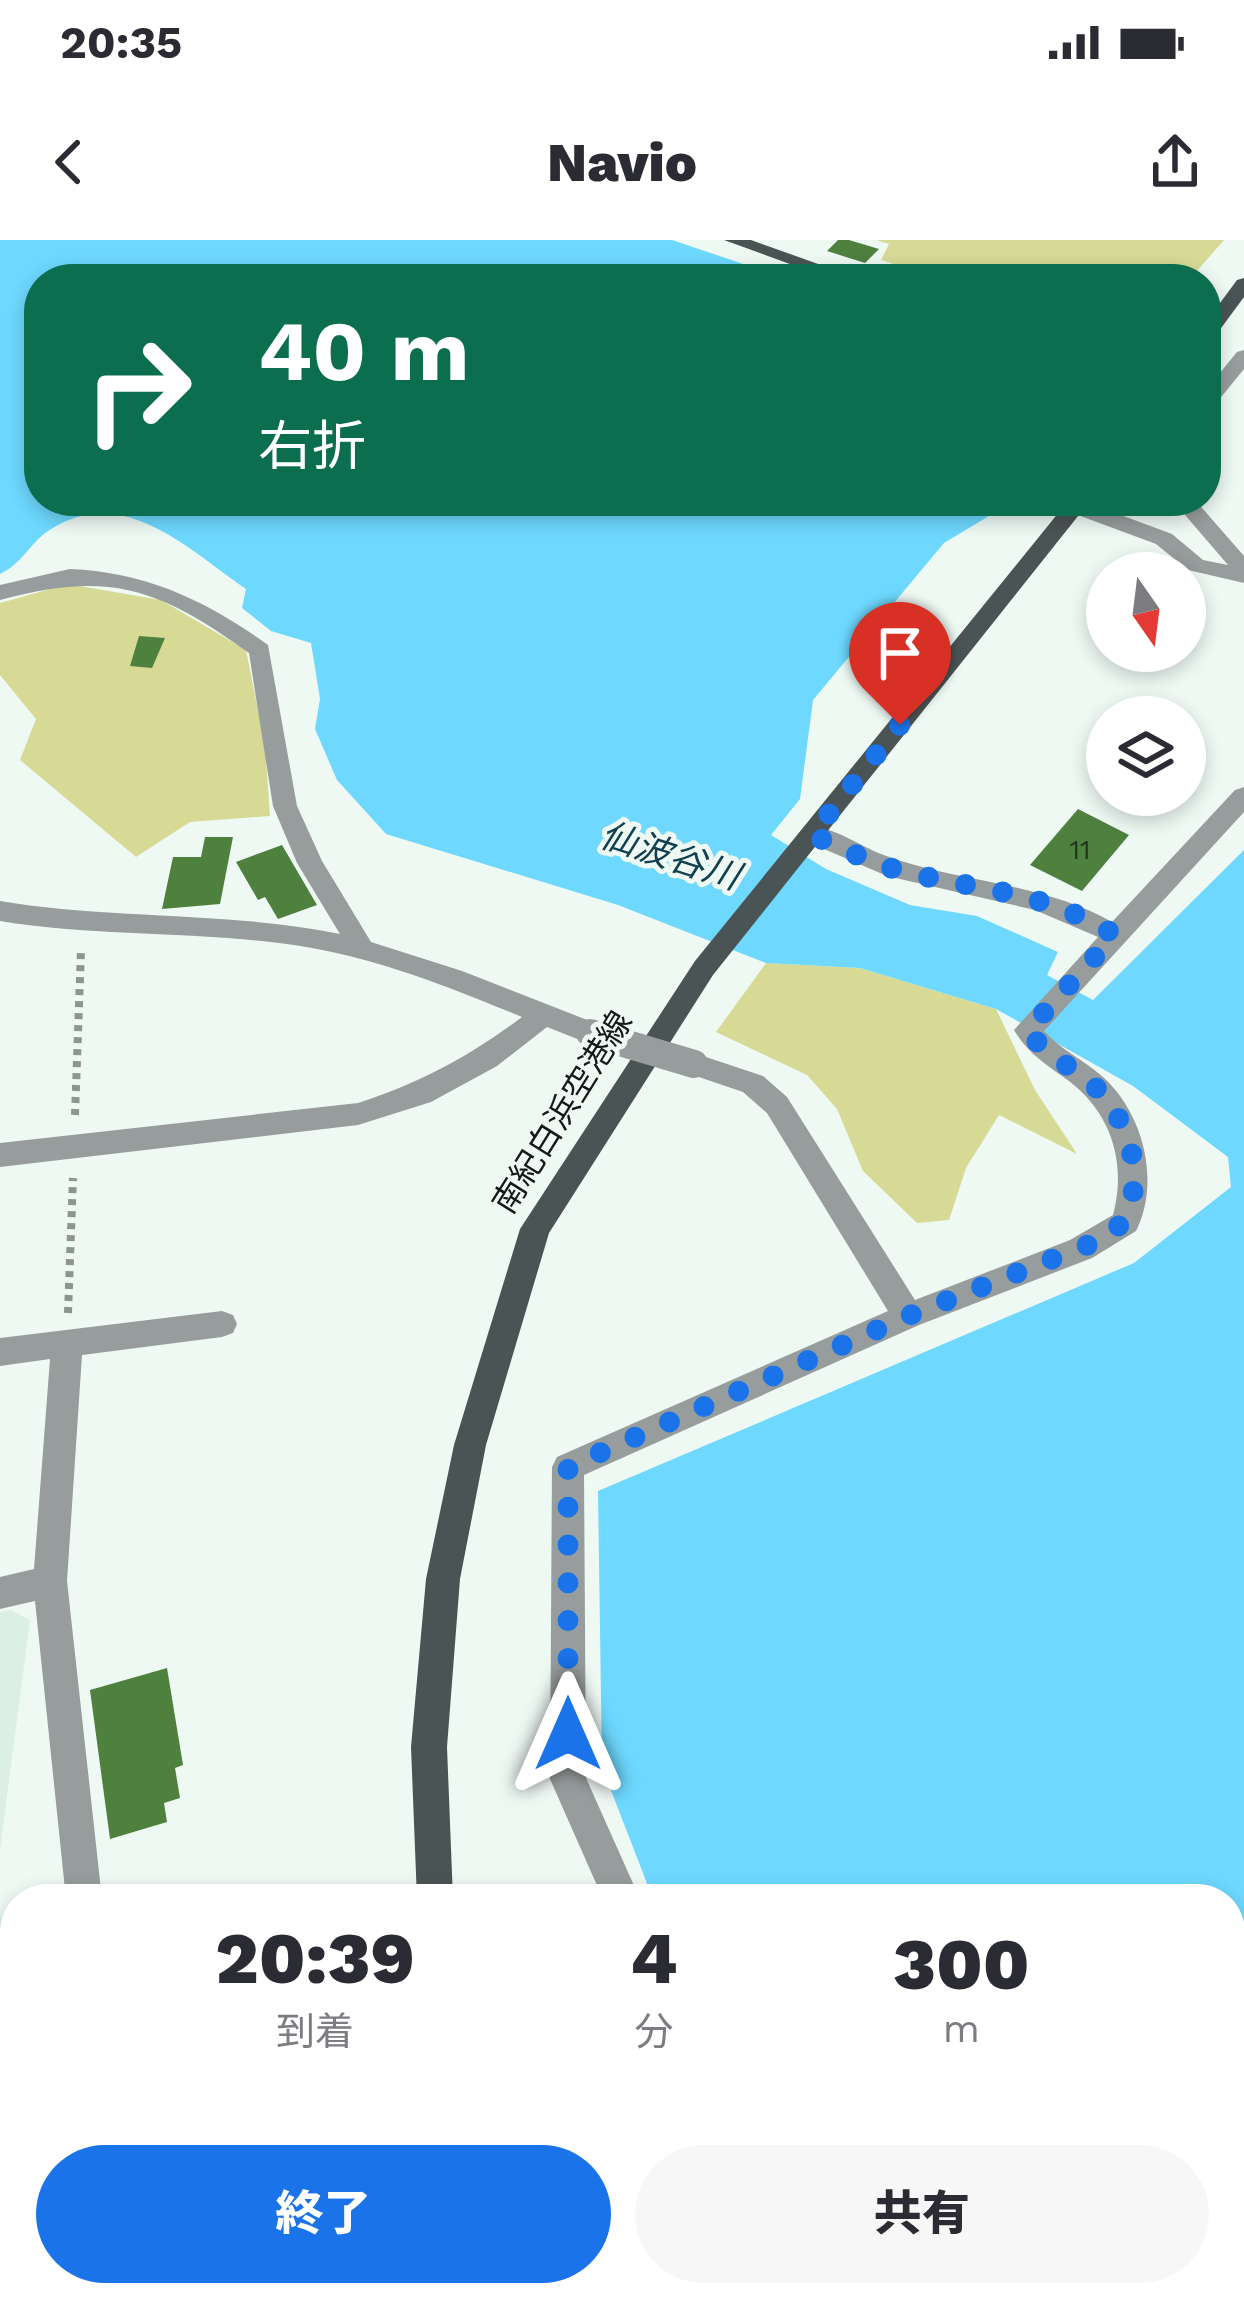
<!DOCTYPE html>
<html lang="ja">
<meta charset="utf-8">
<style>
body{margin:0;font-family:"Work Sans","Noto Sans JP",sans-serif;background:#f7f7f7;color:#2b2b33;height:100vh;display:flex;flex-direction:column;font-size:45px;white-space:nowrap}
*{box-sizing:border-box;margin:0}
p{font-size:39px;color:#7c7c81}
.icon{flex:none;width:66px;height:66px;fill:none;stroke:currentColor;stroke-width:2;stroke-linecap:round;stroke-linejoin:round}
.map{position:relative;flex:1;overflow:hidden}
.sheet{position:absolute;left:0px;top:1644px;width:1245px;height:423px;display:flex;flex-direction:column;background:#fff;border-radius:48px 48px 0 0;box-shadow:0 6px 18px #0003}
.sheet>*{flex:none}
.top-card{position:absolute;left:24px;top:24px;width:1197px;height:252px;border-radius:48px;box-shadow:0 6px 18px #0003;background:#0b6e4f;color:#fff;overflow:hidden}
.needle{width:78px;rotate:166deg}
.controls{position:absolute;left:1086px;top:312px;display:grid;gap:24px}
.controls a{display:grid;place-items:center;width:120px;height:120px;border-radius:50%;background:#fff;box-shadow:0 6px 18px #0003;font-size:60px}
.pin{position:absolute;display:grid;place-items:center;width:102px;height:102px;color:#fff;margin:-123px -51px;border-radius:50% 50% 50% 0;rotate:-45deg;box-shadow:0 0 12px #0007}
.pin .icon{rotate:45deg}
.me{position:absolute;width:132px;margin:-66px;rotate:0deg;stroke-linejoin:round;filter:drop-shadow(0 0 9px #0008)}
.turn{display:flex;align-items:center;gap:42px;height:252px;padding:0 36px;font-size:54px}
.turn .icon{width:156px;height:156px;stroke-width:2.5}
.turn b{display:block;font-size:84px;line-height:102px}
.eta{display:flex;justify-content:space-evenly;align-items:center;height:204px;text-align:center}
.eta b{font-size:72px;font-weight:800;line-height:84px}
.cta{display:flex;gap:24px;margin-top:auto;padding:24px 36px}
.cta a{flex:1;height:138px;border-radius:72px;background:#1a73e8;color:#fff;font-size:48px;font-weight:800;line-height:138px;text-align:center}
.cta a+a{background:#f7f7f7;color:#2b2b33}
.status{display:flex;justify-content:space-between;align-items:center;height:84px;padding:0 60px;background:#fff;direction:ltr}
.status svg{height:33px;fill:currentColor}
header{display:flex;justify-content:space-between;align-items:center;height:156px;padding:0 36px;background:#fff;font-size:54px;font-weight:800}
.map>svg:first-child{display:block}
.built{fill:#dcefe7}
.green{fill:#d6da95}
.water{fill:#6ed8fe}
.building{fill:#4e803e}
.lines{fill:none;stroke-linecap:round;stroke-linejoin:round}
.path{stroke:#8d9591;stroke-width:8;stroke-dasharray:6 6;stroke-linecap:butt}
.street{fill:#979c9c;fill-rule:evenodd}
.primary{fill:#4b5454;fill-rule:evenodd}
.street-bridge{stroke:#979c9c;stroke-width:28}
.route{stroke:#1a73e8;stroke-width:21;stroke-dasharray:0 37.8}
.labels{text-anchor:middle;dominant-baseline:central;stroke-width:10;stroke-linejoin:round;paint-order:stroke}
.number-label{font-size:27px;fill:#233321}
.street-label{font-size:33px;fill:#151917;stroke:#eef9f4}
.water-label{font-size:36px;font-style:italic;fill:#114050;stroke:#eef9f4}
</style>
<div class="status"><b>20:35</b><svg viewBox="0 0 49 12"><path d="M0 12V9h3v3zM5 12V6h3v6zM10 12V3h3v9zM15 12V0h3v12zM26 1h20v11H26zM47 4h2v5h-2z"/></svg></div>
<header><svg class="icon" aria-label="back" viewBox="0 0 24 24"><path d="M15 5l-7 7 7 7"/></svg>Navio<svg class="icon" aria-label="share" viewBox="0 0 24 24"><path d="M12 15V3M7 8l5-5 5 5M5 13v7h14v-7"/></svg></header>
<div class="map">
<svg width="1244" height="2065" viewBox="0 0 1244 2065">
<rect width="100%" height="100%" fill="#eef9f4"/>
<path class="built" d="M11,1370l19,10 -30,230v-238z
M0,1671l15,194v187h116l-2,13h-129z"/>
<path class="green" d="M876,0h348l-34,39h-251l-58,-19 8,-16z
M68,344l93,16 85,50 19,95 5,71 -80,6 -54,35 -116,-97 16,-41 -36,-44v-72z
M766,723l94,5 136,41 39,81 42,64 -78,-39 -33,53 -17,52 -32,3 -54,-52 -26,-62 -30,-34 -91,-43z"/>
<path class="water" d="M0,0h672l116,39h-749v222h975l-70,42 -131,157 -13,99 -29,36 55,34 84,36 67,11 81,36 -11,23 46,25 151,-150v1404l-14,-3v-352h-577l-51,-132 -4,-276 536,-228 97,-76 -3,-30 -95,-71 -137,-77 -136,-41 -94,-5 -148,-58 -232,-71 -49,-54 -22,-51 5,-30 -9,-56 -40,-12 -29,-23 4,-19c-61,-42 -124,-107 -198,-58 -19,13 -25,32 -48,43z"/>
<path class="building" d="M838,0h11l30,9 -14,14 -38,-12z
M139,396l26,2 -13,30 -22,-2z
M1078,569l51,26 -47,56 -52,-26z
M205,597h28l-13,67 -58,5 11,-52h28z
M282,605l35,60 -39,14 -13,-22 -7,3 -22,-38z
M167,1428l16,97 -8,3 5,30 -16,5 3,19 -57,17 -20,-149z"/>
<g class="lines">
<path class="path" d="M75,875l6,-165
M68,1073l5,-135"/>
<path class="street" d="M1244,110v19l-31,38 -7,2v-19l31,-38z
M1069,261h14l89,33 31,26 25,5 -55,-64h23l48,55v27l-56,-13 -32,-26 -89,-33z
M70,329c76,3 137,32 198,76l29,161 25,55 49,81 91,29 138,54 4,8 -4,8 -10,3 -43,-17 -50,39 -66,36 -73,23 -358,42v-24l358,-40c62,-20 112,-47 164,-86 -68,-28 -137,-56 -210,-69 -103,-18 -209,-10 -312,-27v-20c113,19 228,10 340,33l-43,-71 -24,-57 -24,-153c-90,-65 -140,-83 -249,-53v-15z
M1244,547v25l-200,219c17,19 40,29 59,46 40,36 58,104 33,154l-44,27 -173,67 -335,150 2,303 54,121h-37l-53,-120 2,-312 5,-10 331,-146 -121,-198 -24,-21 -59,-20 -4,-8 4,-8 10,-3 69,23 24,21 128,203 155,-60 43,-25c14,-52 -2,-102 -44,-134 -22,-16 -41,-27 -55,-51l84,-93 -63,-27 -148,-34 -84,-36v-12c23,-7 56,18 78,26 76,29 158,27 231,68l123,-132z
M222,1071l11,4 4,9 -4,9 -11,4 -140,18 -15,226 35,318h-36l-31,-298 -35,8v-32l34,-8 16,-210 -50,7v-28z
M1230,2034l14,1v30h-70l-6,-13h62z"/>
<path class="primary" d="M724,0h27l109,39h-29z
M1244,38v19l-31,42 -7,2v-19l31,-42z
M1068,261h22l-377,474 -164,258 -63,212 -26,134 -13,168 6,152h-36l-6,-152 15,-168 28,-134 66,-216 175,-268z
M509,2052h42l5,13h-42z"/>
<path class="street-bridge" d="M590,793l104,31"/>
</g>
<g class="lines">
<path class="route" d="M568,1494v-267l340,-151 200,-79c43,-36 28,-106 -8,-145 -22,-25 -54,-33 -72,-62l87,-95c-70,-43 -129,-44 -206,-62 -34,-8 -65,-24 -97,-38l88,-110"/>
</g>
<g class="labels">
<g class="number-label">
<text x="1080" y="610">11</text>
</g>
<g class="street-label">
<text transform="translate(562 872) rotate(-58)">南紀白浜空港線</text>
</g>
<g class="water-label">
<text transform="translate(670 616) rotate(18)">仙波谷川</text>
</g>
</g>
</svg>
<div class="controls">
<a><svg class="needle" viewBox="-14 -14 28 28"><path d="M0-13l5 13h-10z" fill="#e53935"/><path d="M0 13l5-13h-10z" fill="#7c7c81"/></svg></a>
<a><svg class="icon" aria-label="layers" viewBox="0 0 24 24"><path d="M12 4l9 5-9 5-9-5zM3 14l9 5 9-5"/></svg></a>
</div>
<div class="pin" style="left:900px;top:485px;background:#d93025"><svg class="icon" aria-label="arrive" viewBox="0 0 24 24"><path d="M6 21V4h12l-3 4 3 4H6"/></svg></div>
<svg class="me" style="left:568px;top:1494px" viewBox="-20 -20 40 40"><path d="M0-17L14 15 0 8-14 15z" fill="#1a73e8" stroke="#fff" stroke-width="4"/></svg>
<div class="top-card">
<div class="turn"><svg class="icon" aria-label="right" viewBox="0 0 24 24"><path d="M7 20v-9h11M14 6l5 5-5 5"/></svg><div><b>40 m</b>右折</div></div>
</div>
<section class="sheet">
<div class="eta">
<div><b>20:39</b><p>到着</p></div>
<div><b>4</b><p>分</p></div>
<div><b>300</b><p>m</p></div>
</div>
<div class="cta"><a>終了</a><a>共有</a></div>
</section>
</div>
